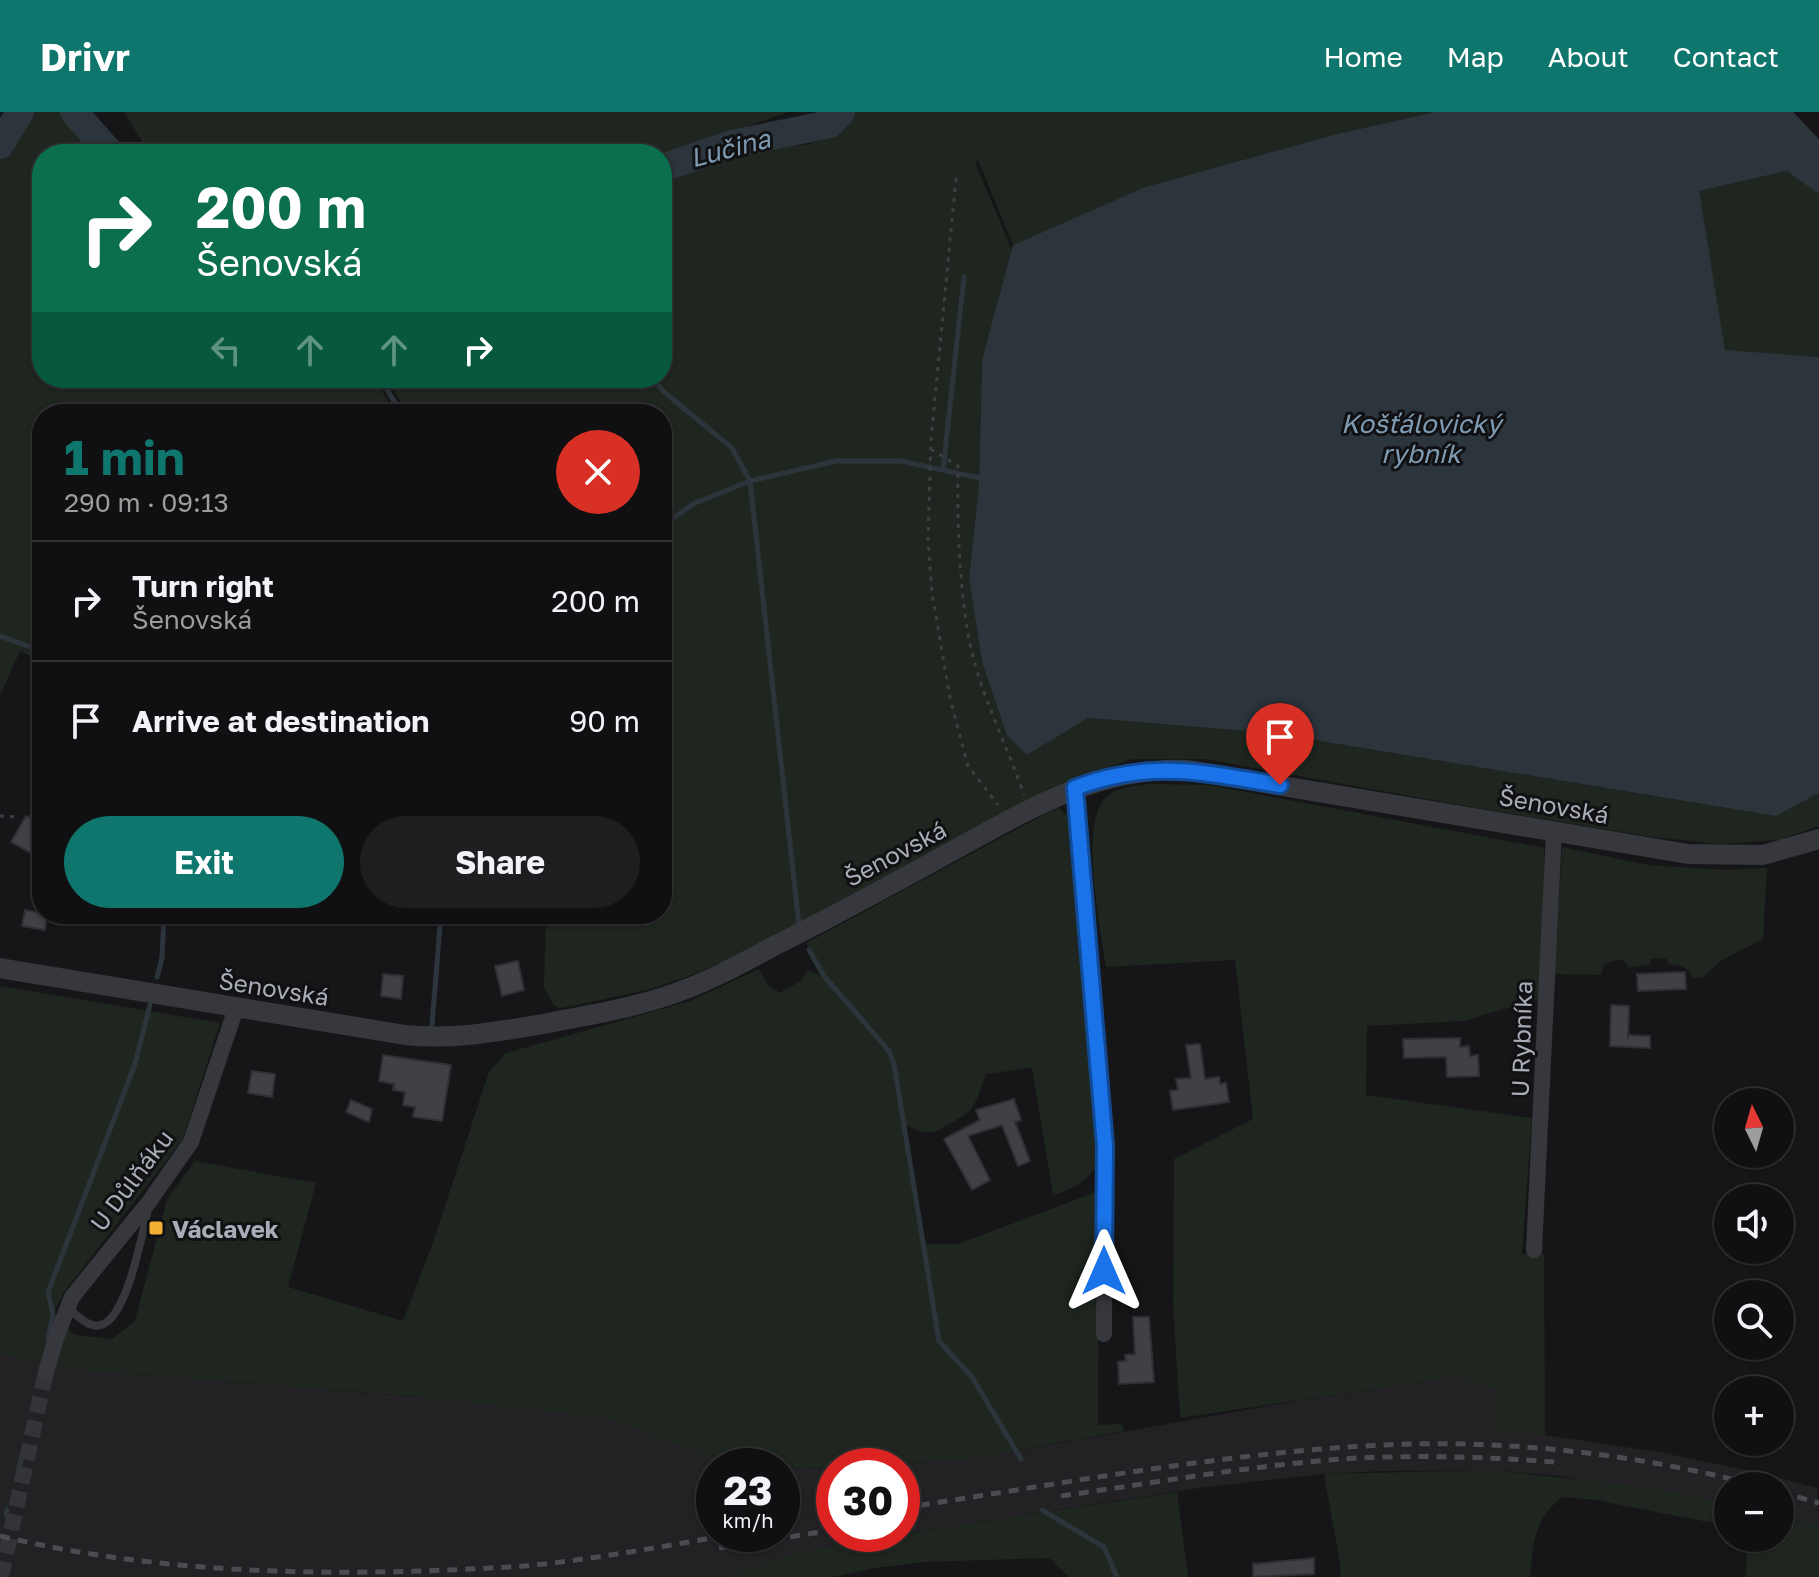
<!DOCTYPE html>
<meta charset="utf-8">
<style>
body{margin:0;font-family:"Golos Text",sans-serif;background:#1e1e20;color:#f1f3f6;height:100vh;display:flex;flex-direction:column;font-size:30px;white-space:nowrap}
*{box-sizing:border-box;margin:0}
p{font-size:26px;color:#9c9d9f}
.icon{flex:none;width:44px;height:44px;fill:none;stroke:currentColor;stroke-width:2;stroke-linecap:round;stroke-linejoin:round}
.map{position:relative;flex:1;overflow:hidden}
.details{position:absolute;left:32px;top:292px;width:640px;height:520px;display:flex;flex-direction:column;background:#101012;border-radius:32px;box-shadow:0 2px 6px #0004,0 0 0 2px #303032}
.details>*{flex:none}
.hud{position:absolute;left:32px;top:32px;width:640px;height:244px;border-radius:32px;box-shadow:0 2px 6px #0004,0 0 0 2px #303032;background:#0b6e4f;color:#fff;overflow:hidden}
.needle{width:52px;rotate:355deg}
.tools{position:absolute;left:1714px;top:976px;display:grid;gap:16px}
.tools a{display:grid;place-items:center;width:80px;height:80px;border-radius:50%;background:#101012;box-shadow:0 2px 6px #0004,0 0 0 2px #303032;font-size:40px}
.speed{position:absolute;left:696px;top:1336px;display:flex;gap:16px;font-size:40px;font-weight:700;text-align:center}
.speed>*{display:grid;place-content:center;width:104px;height:104px;border-radius:50%;background:#101012;box-shadow:0 2px 6px #0004,0 0 0 2px #303032;line-height:1}
.speed small{font-size:20px;font-weight:400}
.speed .limit{border:12px solid #d22;background:#fff;color:#111}
.pin{position:absolute;display:grid;place-items:center;width:68px;height:68px;color:#fff;margin:-82px -34px;border-radius:50% 50% 50% 0;rotate:-45deg;box-shadow:0 0 8px #0007}
.pin .icon{rotate:45deg}
.me{position:absolute;width:88px;margin:-44px;rotate:0deg;stroke-linejoin:round;filter:drop-shadow(0 0 6px #0008)}
.turn{display:flex;align-items:center;gap:28px;height:168px;padding:0 32px;font-size:36px}
.turn .icon{width:104px;height:104px;stroke-width:2.5}
.turn b{display:block;font-size:56px;line-height:68px}
.lanes{display:flex;align-items:center;height:76px;padding:0 32px;background:#0003;justify-content:center;gap:40px;direction:ltr}
.lanes .off{opacity:.35}
.round{display:grid;place-items:center;flex:none;width:84px;height:84px;border-radius:42px;background:#1e1e20}
.summary{display:flex;align-items:center;justify-content:space-between;height:136px;padding:0 32px}
h1{font-size:48px;font-weight:700;line-height:60px;color:#0f766e}
.cta{display:flex;gap:16px;margin-top:auto;padding:16px 32px}
.cta a{flex:1;height:92px;border-radius:48px;background:#0f766e;color:#fff;font-size:32px;font-weight:700;line-height:92px;text-align:center}
.cta a+a{background:#1e1e20;color:#f1f3f6}
ul{padding:0;list-style:none}
li{display:flex;align-items:center;gap:24px;height:120px;padding:0 32px;border-top:2px solid #303032}
li div{flex:1}
li b{display:block;font-size:30px}
li em{font-style:normal}
header{display:flex;align-items:center;gap:48px;box-sizing:border-box;height:112px;padding:0 40px;background:#0f766e;color:#fff}
header strong{font-size:38px}
nav{display:flex;gap:44px;margin-inline-start:auto;font-size:28px}
.map>svg:first-child{display:block}
.built{fill:#222225;fill-rule:evenodd}
.green{fill:#1e261f}
.water{fill:#2c353c}
.lines{fill:none;stroke-linecap:round;stroke-linejoin:round}
.stream{stroke:#2c353c;stroke-width:5}
.river{stroke:#2c353c;stroke-width:28}
.building{fill:#404145;stroke:#303034;stroke-width:2}
.minor-tunnel{stroke:#333438;stroke-width:16;stroke-dasharray:16 8;stroke-linecap:butt}
.path{stroke:#3d3f44;stroke-width:3;stroke-dasharray:4 6;stroke-linecap:butt}
.service{stroke:#37383d;stroke-width:8}
.minor{stroke:#37383d;stroke-width:16}
.tertiary{stroke:#37383d;stroke-width:20}
.rail{stroke:#4a4c52;stroke-width:5;stroke-dasharray:10 8;stroke-linecap:butt}
.route-casing{stroke:#114b97;stroke-width:20}
.route{stroke:#1a73e8;stroke-width:14}
.poi-dot{fill:#f2b134;stroke:#111113;stroke-width:3}
.labels{text-anchor:middle;dominant-baseline:central;stroke-width:6;stroke-linejoin:round;paint-order:stroke}
.street-label{font-size:24px;fill:#a8adb8;stroke:#111113}
.poi-label{font-size:24px;font-weight:bold;fill:#a8adb8;stroke:#111113;text-anchor:start}
.water-label{font-size:26px;font-style:italic;fill:#7f9bb3;stroke:#111113}
</style>
<header>
<strong>Drivr</strong>
<nav><a>Home</a><a>Map</a><a>About</a><a>Contact</a></nav>
</header>
<div class="map">
<svg width="1819" height="1465" viewBox="0 0 1819 1465">
<rect width="100%" height="100%" fill="#161618"/>
<path class="built" d="M0,1242l80,16 416,33 112,15 94,36 100,14 32,-1v67h68v-68h-56l123,-7 327,-58 165,-25 37,15 -2,42 49,2 114,17 101,21 57,15 2,39 -39,-11v-30h-52v17l-177,-28 -57,-5 -111,1 -59,3 -118,13 -343,53 -75,15 -67,22h-721zM714,1354h68v68h-68z"/>
<path class="green" d="M34,0h26l8,3 28,39h-54v224h332l22,36h-354v247l-22,-10 -20,45v-536l26,-46z
M124,0h664l-126,45v-3h-512z
M856,0h579l-98,22 -192,53 -132,58 -35,-85 -3,3 37,87 -30,110 -3,124 -10,95 13,83 45,93 61,-37 183,15 505,83 43,-23v33l-40,14 -59,4 -68,-7 -181,-30 -266,-48h-73l-81,29 -317,169 -42,18 -45,15 -70,15 -18,3 -6,-4 -9,-17 2,-73h116v-500h-254l-21,-36h275v-199l68,-26 79,-9 22,-7z
M1788,59l31,23v163l-94,-6 -27,-160z
M1149,672l60,1 335,63 -1,149 -79,24 -97,5 -1,69 166,23 -10,136h22l1,181 -50,-2 3,-42 -37,-15 -281,42 -7,-114 1,-145 79,-40 -18,-159 -129,7c-5,-35 -28,-147 1,-171 12,-9 27,-10 42,-12z
M1058,695l13,12 29,340c-10,22 -25,28 -47,37l-21,-128 -46,6 -10,27 -7,11 -16,10 -16,9 -14,2 -18,-8 20,119h33l141,-53 -1,234 24,-1 2,7 -155,28 -167,9 -100,-14 -94,-36 -196,-22 -332,-26 -80,-16v-368l220,37 -37,116 -119,153 -11,22 22,21 37,4 23,-18 32,-122 28,-38 121,22 -28,104 115,34 30,-79 56,-170 17,-19 184,-52 69,-32 9,16 12,8 19,-11 9,-11 14,5 -16,-33z
M1562,735l86,18 77,5 42,-2 -4,71 -41,21 -20,18h-9c-6,-12 -12,-13 -25,-14l-2,-6 -16,1v6l-21,2 -7,-8 -18,5 -3,11 -46,-1z
M1494,1358l159,18 75,15v23l-132,-26 -34,-3c-28,22 -29,47 -32,80h-190l1,-8 -17,-95z
M1177,1380l11,85h-119l-20,-19 -124,4 -50,6 -42,9h-112l67,-22 75,-15z
M1780,1404l39,11v50h-73l1,-39h33z"/>
<path class="water" d="M1435,0h358l26,27v55l-32,-23 -88,20 26,159 94,7v436l-43,23 -505,-83 -183,-15 -61,37 -20,-20 -25,-73 -13,-83 10,-95 3,-124 31,-115 132,-58 192,-53z"/>
<g class="lines">
<path class="stream" d="M380,266l22,36
M652,266l12,14 68,56 18,33 49,444
M943,358l21,-193
M662,414l31,-22 57,-23 86,-20h65l84,18
M0,524l42,15
M809,838l15,26 65,75 5,13 45,277 33,36 49,82
M157,865l5,-19 2,-44
M432,913l9,-111
M48,1227l5,-24 -5,-23 87,-228 15,-59
M19,1356l5,-19
M1042,1398l62,37 13,30
M6,1403l1,-5"/>
<path class="river" d="M74,0l37,42
M0,33l20,-33
M662,56l70,-24 98,-20 11,-12"/>
</g>
<path class="building" d="M42,681v66l-31,-17 15,-26 3,2z
M25,798l22,4 -2,16 -23,-4z
M518,849l6,29 -22,6 -7,-30z
M1685,860l1,17 -48,2 -1,-17z
M383,862l20,2 -2,23 -20,-3z
M1611,893l18,1 -1,33v-4l22,1v12l-40,-2z
M1460,926v9l9,-1 1,10 8,-1 1,21 -32,1 -1,-20 -42,1 -1,-19z
M1200,932l5,35 14,-2 1,7 6,-1 3,19 -56,8 -3,-19 8,-1 -2,-11 15,-1 -5,-33z
M383,943l68,10 -9,56 -29,-4 2,-10 -12,-2 2,-13 -12,-2 1,-6 -15,-3z
M252,959l23,3 -3,23 -24,-4z
M1014,987l7,21 -6,2 15,39 -12,5 -16,-41 -34,11 22,44 -18,10 -28,-51 36,-19 -4,-10z
M351,988l21,9 -3,13 -23,-10z
M1133,1205h16l5,65 -35,2 -1,-22 8,-1 -1,-6 10,-1z
M1314,1446v16l-61,3v-13z"/>
<g class="lines">
<path class="minor-tunnel" d="M1,1465l45,-205"/>
<path class="path" d="M956,66l-25,262 -3,100 4,53 18,105 18,68 30,39
M931,337l27,17c-1,59 1,120 12,178 11,52 37,101 54,151
M0,704l18,1"/>
<path class="service" d="M68,1196c9,7 21,21 33,17 26,-7 41,-91 47,-115"/>
<path class="minor" d="M1075,676l30,358 -1,188
M1534,1138l20,-419
M46,1260l10,-34 16,-41 77,-95 42,-60 45,-134"/>
<path class="tertiary" d="M0,856l405,67c48,5 91,-3 138,-11 45,-9 92,-16 135,-32 34,-12 66,-30 98,-47 54,-27 107,-56 160,-85 82,-44 156,-94 252,-90l500,84 75,1 56,-16"/>
<path class="rail" d="M1780,1380l39,11
M1061,1384c99,-14 198,-32 297,-38 66,-3 131,-1 196,4
M902,1396c159,-24 319,-55 480,-63 125,-6 256,9 377,41
M0,1424c172,41 350,41 525,30 71,-7 140,-20 210,-32
M719,1436l115,-18"/>
</g>
<g class="lines">
<defs>
<path id="route" d="M1104,1159l1,-125 -30,-358c76,-29 129,-15 205,-3"/>
</defs>
<use href="#route" class="route-casing"/>
<use href="#route" class="route"/>
</g>
<rect class="poi-dot" x="148" y="1108" width="16" height="16" rx="4"/>
<g class="labels">
<g class="street-label">
<text transform="translate(1554 693) rotate(10)">Šenovská</text>
<text transform="translate(895 741) rotate(-28)">Šenovská</text>
<text transform="translate(274 876) rotate(9)">Šenovská</text>
<text transform="translate(1521 927) rotate(-88)">U Rybníka</text>
<text transform="translate(131 1068) rotate(-53)">U Důlňáku</text>
</g>
<g class="poi-label">
<text x="172" y="1116">Václavek</text>
</g>
<g class="water-label">
<text transform="translate(730 36) rotate(-15)">Lučina</text>
<text x="1421" y="311">Košťálovický<tspan x="1421" dy="30">rybník</tspan></text>
</g>
</g>
</svg>
<div class="tools">
<a><svg class="needle" viewBox="-14 -14 28 28"><path d="M0-13l5 13h-10z" fill="#e53935"/><path d="M0 13l5-13h-10z" fill="#9c9d9f"/></svg></a>
<a><svg class="icon" aria-label="sound" viewBox="0 0 24 24"><path d="M4 9h4l5-4v14l-5-4H4zM17 9q2 3 0 6"/></svg></a>
<a><svg class="icon" aria-label="search" viewBox="0 0 24 24"><circle cx="10" cy="10" r="6"/><path d="M15 15l6 6"/></svg></a>
<a>+</a>
<a>−</a>
</div>
<div class="speed"><div>23<small>km/h</small></div><div class="limit">30</div></div>
<div class="pin" style="left:1280px;top:673px;background:#d93025"><svg class="icon" aria-label="arrive" viewBox="0 0 24 24"><path d="M6 21V4h12l-3 4 3 4H6"/></svg></div>
<svg class="me" style="left:1104px;top:1159px" viewBox="-20 -20 40 40"><path d="M0-17L14 15 0 8-14 15z" fill="#1a73e8" stroke="#fff" stroke-width="4"/></svg>
<div class="hud">
<div class="turn"><svg class="icon" aria-label="right" viewBox="0 0 24 24"><path d="M7 20v-9h11M14 6l5 5-5 5"/></svg><div><b>200 m</b>Šenovská</div></div>
<div class="lanes"><svg class="icon off" aria-label="left" viewBox="0 0 24 24"><path d="M17 20v-9H6M10 6l-5 5 5 5"/></svg><svg class="icon off" aria-label="ahead" viewBox="0 0 24 24"><path d="M12 20V5M6 11l6-6 6 6"/></svg><svg class="icon off" aria-label="ahead" viewBox="0 0 24 24"><path d="M12 20V5M6 11l6-6 6 6"/></svg><svg class="icon" aria-label="right" viewBox="0 0 24 24"><path d="M7 20v-9h11M14 6l5 5-5 5"/></svg></div>
</div>
<section class="details">
<div class="summary"><div><h1>1 min</h1><p>290 m · 09:13</p></div><a class="round" style="background:#d93025;color:#fff"><svg class="icon" aria-label="close" viewBox="0 0 24 24"><path d="M6 6l12 12M18 6L6 18"/></svg></a></div>
<ul>
<li><svg class="icon" aria-label="right" viewBox="0 0 24 24"><path d="M7 20v-9h11M14 6l5 5-5 5"/></svg><div><b>Turn right</b><p>Šenovská</p></div><em>200 m</em></li>
<li><svg class="icon" aria-label="arrive" viewBox="0 0 24 24"><path d="M6 21V4h12l-3 4 3 4H6"/></svg><div><b>Arrive at destination</b></div><em>90 m</em></li>
</ul>
<div class="cta"><a>Exit</a><a>Share</a></div>
</section>
</div>
